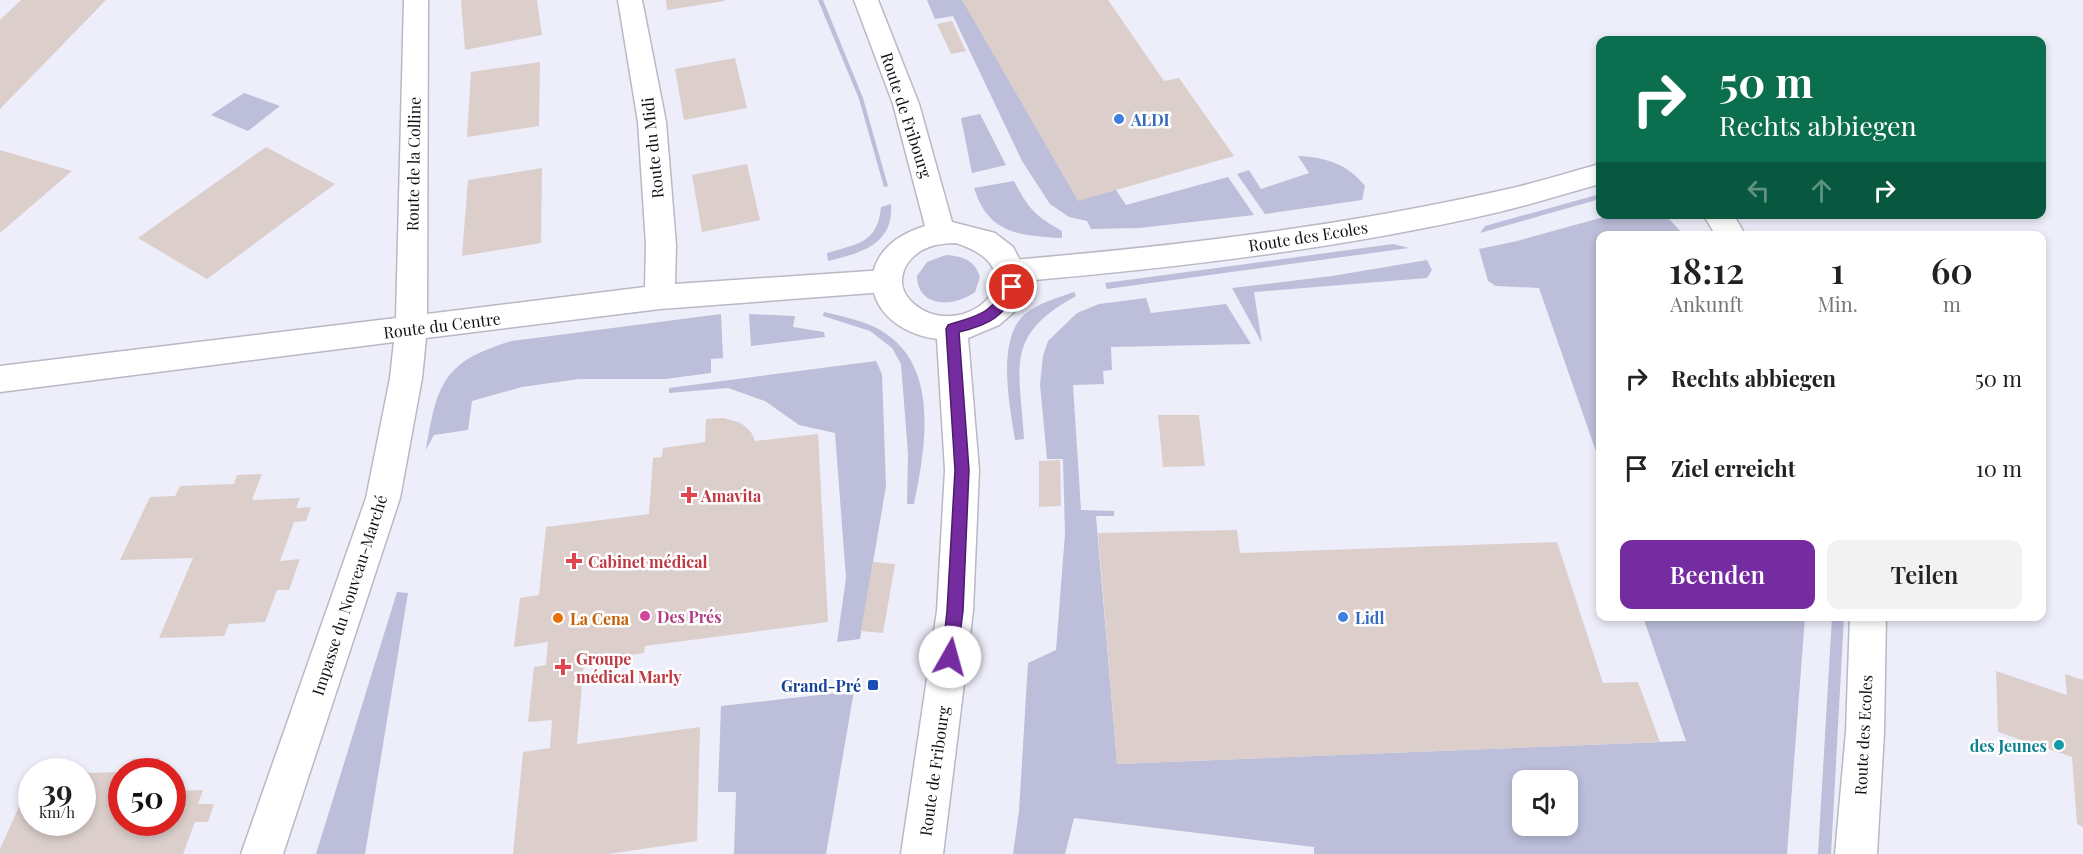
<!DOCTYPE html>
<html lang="de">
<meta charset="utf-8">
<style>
body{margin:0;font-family:"Playfair Display",serif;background:#f2f2f2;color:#222;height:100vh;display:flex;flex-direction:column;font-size:22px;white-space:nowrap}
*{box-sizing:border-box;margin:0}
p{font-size:20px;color:#767676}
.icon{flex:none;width:33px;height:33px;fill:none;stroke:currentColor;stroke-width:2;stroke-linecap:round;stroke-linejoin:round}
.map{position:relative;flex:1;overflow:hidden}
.details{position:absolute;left:1596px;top:231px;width:450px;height:390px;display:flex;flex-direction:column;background:#fff;border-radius:12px;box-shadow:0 3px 9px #0003}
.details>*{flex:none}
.top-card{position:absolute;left:1596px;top:36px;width:450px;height:183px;border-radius:12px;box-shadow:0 3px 9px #0003;background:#0b6e4f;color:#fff;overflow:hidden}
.buttons{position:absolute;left:1512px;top:770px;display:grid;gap:12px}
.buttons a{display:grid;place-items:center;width:66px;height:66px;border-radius:12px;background:#fff;box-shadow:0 3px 9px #0003;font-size:30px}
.speed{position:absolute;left:18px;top:758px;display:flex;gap:12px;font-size:30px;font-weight:700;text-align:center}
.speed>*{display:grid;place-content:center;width:78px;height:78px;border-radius:50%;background:#fff;box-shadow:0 3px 9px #0003;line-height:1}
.speed small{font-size:15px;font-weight:400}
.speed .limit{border:9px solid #d22;background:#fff;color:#111}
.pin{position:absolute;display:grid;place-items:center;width:51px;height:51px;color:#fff;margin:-26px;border:3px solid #fff;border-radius:50%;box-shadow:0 2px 6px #0007}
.me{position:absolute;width:66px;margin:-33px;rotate:7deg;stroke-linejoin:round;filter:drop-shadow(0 0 4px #0008)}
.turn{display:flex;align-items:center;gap:21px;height:126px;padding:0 24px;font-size:27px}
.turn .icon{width:78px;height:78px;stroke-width:2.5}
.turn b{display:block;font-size:42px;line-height:51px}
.lanes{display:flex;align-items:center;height:57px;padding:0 24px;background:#0003;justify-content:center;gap:30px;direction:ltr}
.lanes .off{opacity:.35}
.eta{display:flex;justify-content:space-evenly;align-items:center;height:102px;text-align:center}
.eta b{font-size:36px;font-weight:600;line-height:42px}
.action{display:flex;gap:12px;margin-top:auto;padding:12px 24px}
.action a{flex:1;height:69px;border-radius:12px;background:#742ca0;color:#fff;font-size:24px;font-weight:600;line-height:69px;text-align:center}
.action a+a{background:#f2f2f2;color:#222}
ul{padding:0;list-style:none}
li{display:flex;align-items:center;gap:18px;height:90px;padding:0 24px}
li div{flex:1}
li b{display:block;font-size:22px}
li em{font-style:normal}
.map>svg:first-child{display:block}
.green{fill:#bcbeda;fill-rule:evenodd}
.building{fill:#dbcecb}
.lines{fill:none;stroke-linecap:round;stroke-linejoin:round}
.minor-casing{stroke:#b8b9c4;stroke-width:3}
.secondary-casing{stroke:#b8b9c4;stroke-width:3}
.minor{fill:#fff;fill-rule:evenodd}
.secondary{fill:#fff;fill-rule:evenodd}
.route{fill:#742ca0;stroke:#4b1d68;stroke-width:1.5}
.shop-dot{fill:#3f7fe0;stroke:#fff;stroke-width:2}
.health-dot{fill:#e0444e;stroke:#fff;stroke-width:2}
.hotel-dot{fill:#d1479c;stroke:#fff;stroke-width:2}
.food-dot{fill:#e8710a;stroke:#fff;stroke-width:2}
.transit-dot{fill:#1a4fb4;stroke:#fff;stroke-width:2}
.culture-dot{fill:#0f9aa8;stroke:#fff;stroke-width:2}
.labels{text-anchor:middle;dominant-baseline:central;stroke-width:5;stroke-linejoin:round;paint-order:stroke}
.street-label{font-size:16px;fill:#0f0f13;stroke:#fff}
.shop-label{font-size:16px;font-weight:bold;fill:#366cbe;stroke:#fff;text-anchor:start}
.health-label{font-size:16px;font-weight:bold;fill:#be3a42;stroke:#fff;text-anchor:start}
.hotel-label{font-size:16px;font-weight:bold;fill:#b23c85;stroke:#fff;text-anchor:start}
.food-label{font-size:16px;font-weight:bold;fill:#c56008;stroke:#fff;text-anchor:start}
.transit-label{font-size:16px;font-weight:bold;fill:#164399;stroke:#fff;text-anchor:end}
.culture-label{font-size:16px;font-weight:bold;fill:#0d838f;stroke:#fff;text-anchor:end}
</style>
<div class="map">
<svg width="2083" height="854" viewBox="0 0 2083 854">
<rect width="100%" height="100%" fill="#edeefa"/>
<path class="green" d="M818,0h5l40,98 25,88 -4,1 -25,-88z
M927,0h35l154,190 10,15 102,-28 26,38 -115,13 -48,1 -4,-8 -18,-4 -19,-13 -28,-43 -69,-145 -18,3z
M244,93l36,13 -32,25 -37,-16z
M980,114l26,51 -34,8 -11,-55z
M1298,156c27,1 50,8 67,30l-3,14 -97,14 -28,-40 12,-4 12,19 48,-16z
M1014,181c14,27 21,35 48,50v7c-43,-3 -73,-3 -88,-50z
M1600,194v5l-120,34 5,-7z
M891,204c3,41 -31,49 -63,57l-1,-8c30,-9 51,-10 54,-46z
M1611,215h50l9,5 14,15 -84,1v227l-61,-175 -43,-2 -8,-5 -9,-32 38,-8z
M1393,244l16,4 -302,41 -2,-6z
M946,255c16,1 29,5 34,22l-5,15c-20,15 -57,17 -58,-16l10,-14z
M1427,260l5,10 -5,8 -173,14 8,51 -30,-55 100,-12z
M1074,292l2,4c-73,40 -56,71 -52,143l-9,1c-5,-33 -19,-99 9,-125 14,-12 33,-17 50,-23z
M1146,298l5,15 75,-9 25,40 -140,3 1,23 -9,1 1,13 -31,1 8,125 33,1v5h-18l21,248 569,-23 -43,-124h162l-18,237h-473v-7l-240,-29 -9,36h-52l6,-43 9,-148 28,-13 9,-116 -2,-75h-16l-7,-75 3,-28 5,-15 29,-28 22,-9zM1522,780h46v45h-46z
M824,312c21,5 43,9 61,21 55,36 40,117 29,171h-7l1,-50 -7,-90 -9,-16 -22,-17 -47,-15z
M721,314l2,44 -12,1v14l-46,6h-86l-57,8 -50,14 -4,29 -34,5 -8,15c11,-67 18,-89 86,-109z
M749,314l46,2 -2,11 31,5 1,5 -74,9z
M876,361l6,13 4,112 -26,153 -23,3 9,-64 -11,-145 -36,-8 -34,-24 -37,-13 -59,5v-5z
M397,592l11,1 -43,261h-49z
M1832,617h12l-13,237h-13z
M854,691l-28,163h-92l2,-62h-18l3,-86z"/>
<path class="building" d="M21,0h85l-106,109v-89z
M461,0h76l5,35 -77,15z
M666,0h59v1l-58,9z
M962,0h146l56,81 15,-3 55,78 -156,45z
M952,21l14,30 -15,3 -14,-30z
M735,58l12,50 -63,12 -9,-51z
M540,62l-1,64 -72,11 4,-65z
M266,147l69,37 -128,95 -69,-41z
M0,150l72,21 -72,62z
M747,164l13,56 -58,12 -10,-57z
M542,168l-1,75 -79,13 6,-76z
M1158,415h41l6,51 -42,1z
M723,418l18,5 10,9 4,9 63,-7 10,188 -183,24 -1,7 -60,9 -7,82 123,-17 -3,114 -89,13h-95l10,-102 27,-4 2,-28 -24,2 6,-55 12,-2 2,-23 -34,5 6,-49 19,-3 7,-68 103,-13 4,-56 9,-1 1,-9 42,-6 1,-23z
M1060,460l1,46 -22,1v-46z
M262,474l-10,26 48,-2 -4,10 15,-1 -5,14 -12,1 -14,39 20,-2 -11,31h-12l-12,32 -36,2 -5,12 -65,2 34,-80 -73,2 30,-63 25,-1 5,-10 54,-2 3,-9z
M1237,530l3,23 317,-11 46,141 35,-1 22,60 -543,22 -19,-231z
M873,562l22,2 -12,69 -22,-2z
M1996,671l71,24 -2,-21 18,6v147l-6,-3 -5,-67 -74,-25z
M160,758l-5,13h-28l5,-12z
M122,772v50h50v-31l31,-1 -5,14h16l-6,18h-13l-12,32h-183v-5l27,-60h5v33h50v-49z"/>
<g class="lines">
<defs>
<path id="minor" d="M404,0h24l-1,314 218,-27 1,-42 -8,-123 -20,-122h24l24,122 10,123 -1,39 210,-14 11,3 4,8 -4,8 -11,3 -225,17 -234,29 -4,40 -22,120 -117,356h-42l125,-356 24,-120 4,-36 -394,50v-26l396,-48z
M1600,164v20c-33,9 -67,20 -101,28 -159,37 -324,56 -487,70l-11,-3 -4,-8 4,-8 11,-3c163,-14 327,-33 487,-69 34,-7 67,-18 101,-27z
M1703,214h30l13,22h-30z
M1850,616h36l-2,116 -7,122h-42l11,-122z"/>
<path id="secondary" d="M854,0h24l41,104 33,118 43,11 18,14 12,23 1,18 -12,24 -15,13 -31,13 11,132 -6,141 -30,243h-42l36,-243 8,-141 -8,-131c-76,-11 -91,-89 -12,-113l-32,-122zM956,243c90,29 6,102 -42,61 -23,-19 -10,-48 15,-57 8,-3 18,-4 27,-4z"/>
</defs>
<use href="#minor" class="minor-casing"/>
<use href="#secondary" class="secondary-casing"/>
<use href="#minor" class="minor"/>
<use href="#secondary" class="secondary"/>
</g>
<path class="route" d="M1012,282l6,5c-13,29 -28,38 -59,45l10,138 -6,141 -6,46 -2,5 -5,2 -6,-2 -2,-5 5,-46 8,-141 -9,-141 2,-4c31,-10 43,-10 59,-42z"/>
<g class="shop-dot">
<circle cx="1119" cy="119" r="6"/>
<circle cx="1343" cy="617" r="6"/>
</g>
<g class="health-dot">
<path d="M686 486h6v6h6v6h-6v6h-6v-6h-6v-6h6z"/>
<path d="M571 552h6v6h6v6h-6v6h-6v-6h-6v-6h6z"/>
<path d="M560 658h6v6h6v6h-6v6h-6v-6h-6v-6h6z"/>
</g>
<circle class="hotel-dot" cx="645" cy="616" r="6"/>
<circle class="food-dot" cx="558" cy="618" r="6"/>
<rect class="transit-dot" x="867" y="679" width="12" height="12" rx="3"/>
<circle class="culture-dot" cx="2059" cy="745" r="6"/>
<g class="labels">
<g class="street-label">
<text transform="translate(907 115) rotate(72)">Route de Fribourg</text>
<text transform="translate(652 148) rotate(-96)">Route du Midi</text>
<text transform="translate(413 164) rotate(-89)">Route de la Colline</text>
<text transform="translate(1308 236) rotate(-9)">Route des Ecoles</text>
<text transform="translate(442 325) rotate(-7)">Route du Centre</text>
<text transform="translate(349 595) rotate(-72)">Impasse du Nouveau-Marché</text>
<text transform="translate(1863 735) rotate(-87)">Route des Ecoles</text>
<text transform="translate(934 771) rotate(-82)">Route de Fribourg</text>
</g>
<g class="shop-label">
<text x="1131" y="119">ALDI</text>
<text x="1355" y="617">Lidl</text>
</g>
<g class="health-label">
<text x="701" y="495">Amavita</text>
<text x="588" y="561">Cabinet médical</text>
<text x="576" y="658">Groupe<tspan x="576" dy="18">médical Marly</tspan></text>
</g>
<g class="hotel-label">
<text x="657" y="616">Des Prés</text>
</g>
<g class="food-label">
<text x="570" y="618">La Cena</text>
</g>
<g class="transit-label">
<text x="861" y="685">Grand-Pré</text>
</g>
<g class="culture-label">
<text x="2047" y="745">des Jeunes</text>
</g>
</g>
</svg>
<div class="buttons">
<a><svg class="icon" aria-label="sound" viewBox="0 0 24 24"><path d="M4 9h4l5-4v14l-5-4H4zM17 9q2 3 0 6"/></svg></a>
</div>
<div class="speed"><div>39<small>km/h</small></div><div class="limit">50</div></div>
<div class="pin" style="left:1012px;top:287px;background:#d93025"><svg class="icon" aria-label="arrive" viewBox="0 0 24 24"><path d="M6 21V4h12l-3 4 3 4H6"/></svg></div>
<svg class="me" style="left:950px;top:657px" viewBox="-20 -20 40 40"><circle r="19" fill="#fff"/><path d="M0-13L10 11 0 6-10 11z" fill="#742ca0"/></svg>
<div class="top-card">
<div class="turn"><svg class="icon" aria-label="right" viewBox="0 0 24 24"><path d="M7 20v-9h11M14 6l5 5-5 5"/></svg><div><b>50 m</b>Rechts abbiegen</div></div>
<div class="lanes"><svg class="icon off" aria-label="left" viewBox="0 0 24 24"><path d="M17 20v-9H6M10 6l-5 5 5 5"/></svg><svg class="icon off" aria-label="ahead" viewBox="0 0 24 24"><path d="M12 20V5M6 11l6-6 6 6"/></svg><svg class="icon" aria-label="right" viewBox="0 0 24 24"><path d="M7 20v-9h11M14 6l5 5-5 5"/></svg></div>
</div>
<section class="details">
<div class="eta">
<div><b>18:12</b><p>Ankunft</p></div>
<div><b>1</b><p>Min.</p></div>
<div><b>60</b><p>m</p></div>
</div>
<ul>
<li><svg class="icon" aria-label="right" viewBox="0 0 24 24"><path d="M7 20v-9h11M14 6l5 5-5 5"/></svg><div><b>Rechts abbiegen</b></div><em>50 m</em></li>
<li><svg class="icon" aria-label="arrive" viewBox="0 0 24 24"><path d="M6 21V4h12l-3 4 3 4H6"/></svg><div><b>Ziel erreicht</b></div><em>10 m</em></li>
</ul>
<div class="action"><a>Beenden</a><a>Teilen</a></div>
</section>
</div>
